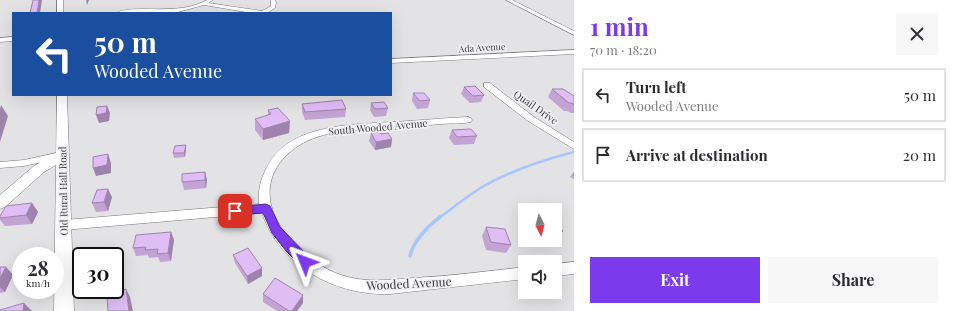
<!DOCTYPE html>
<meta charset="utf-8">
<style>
body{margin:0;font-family:"Playfair Display",serif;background:#f7f7f7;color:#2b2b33;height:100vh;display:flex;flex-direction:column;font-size:15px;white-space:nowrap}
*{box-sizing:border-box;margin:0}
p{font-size:13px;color:#7c7c81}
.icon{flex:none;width:22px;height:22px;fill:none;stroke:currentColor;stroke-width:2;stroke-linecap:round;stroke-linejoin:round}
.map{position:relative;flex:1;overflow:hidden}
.drawer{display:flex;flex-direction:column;background:#fff;width:380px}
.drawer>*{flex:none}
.top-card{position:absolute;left:12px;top:12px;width:380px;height:84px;border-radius:0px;box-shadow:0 4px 16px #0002;background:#1a4fa0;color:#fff;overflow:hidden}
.needle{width:26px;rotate:174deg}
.tools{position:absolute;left:518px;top:203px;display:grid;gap:8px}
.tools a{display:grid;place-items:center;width:44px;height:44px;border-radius:0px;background:#fff;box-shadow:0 4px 16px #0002;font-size:20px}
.speed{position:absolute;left:12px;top:247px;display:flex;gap:8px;font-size:20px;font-weight:700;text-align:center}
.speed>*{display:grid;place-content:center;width:52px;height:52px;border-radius:50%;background:#fff;box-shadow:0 4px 16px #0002;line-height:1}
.speed small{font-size:10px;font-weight:400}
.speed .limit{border:2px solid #111;border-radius:6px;background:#fff;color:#111}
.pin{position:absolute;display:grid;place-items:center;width:34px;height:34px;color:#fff;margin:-17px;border-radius:8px;box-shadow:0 2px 6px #0006}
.me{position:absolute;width:44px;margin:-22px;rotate:314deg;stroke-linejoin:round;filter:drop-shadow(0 0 3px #0008)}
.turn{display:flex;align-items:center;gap:14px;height:84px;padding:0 16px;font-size:18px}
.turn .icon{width:52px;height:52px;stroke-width:2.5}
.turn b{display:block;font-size:28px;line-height:34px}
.round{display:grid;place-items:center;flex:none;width:42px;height:42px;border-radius:0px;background:#f7f7f7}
.summary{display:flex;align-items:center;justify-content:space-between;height:68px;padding:0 16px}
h1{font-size:24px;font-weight:700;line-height:30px;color:#7c3aed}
.cta{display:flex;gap:8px;margin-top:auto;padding:8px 16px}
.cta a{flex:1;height:46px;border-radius:0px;background:#7c3aed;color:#fff;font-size:16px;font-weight:700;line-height:46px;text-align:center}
.cta a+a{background:#f7f7f7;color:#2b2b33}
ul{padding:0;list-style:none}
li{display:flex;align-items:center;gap:12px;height:54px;margin:0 8px 6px;padding:0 8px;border:2px solid #e1e1e2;border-radius:0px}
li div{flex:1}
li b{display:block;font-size:15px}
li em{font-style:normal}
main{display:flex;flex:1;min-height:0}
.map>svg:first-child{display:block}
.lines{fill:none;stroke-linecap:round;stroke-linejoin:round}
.stream-far1{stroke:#a7c5fe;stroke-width:2.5}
.stream{stroke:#a7c5fe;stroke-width:3.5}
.minor-casing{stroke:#78787a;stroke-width:1}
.major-casing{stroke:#78787a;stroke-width:1}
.minor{fill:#fff;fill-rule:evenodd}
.major{fill:#fff;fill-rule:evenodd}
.wall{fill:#c2a3d4}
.shaded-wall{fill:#9e84ac}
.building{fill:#e1bdf6;stroke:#9e84ac}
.route{fill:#7c3aed;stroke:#51269a}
.labels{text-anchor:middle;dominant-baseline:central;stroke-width:3.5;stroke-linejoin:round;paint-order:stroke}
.far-street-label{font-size:9px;fill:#3a3a3b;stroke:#f0f0f2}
.street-label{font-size:10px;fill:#3a3a3b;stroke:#f0f0f2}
.near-street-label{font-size:12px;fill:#3a3a3b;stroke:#f0f0f2}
</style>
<main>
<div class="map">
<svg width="574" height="311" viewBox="0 0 574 311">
<rect width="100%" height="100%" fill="#e3e2e5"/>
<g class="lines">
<path class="stream-far1" d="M439,218c14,-10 28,-22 43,-31 28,-16 61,-27 92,-35"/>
<path class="stream" d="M410,256c4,-16 17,-29 30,-39"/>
<defs>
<path id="minor" d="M207,0h6l-5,3 54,8 9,-5v-6h4l1,3 -1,5 -8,5h-15l-48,-8 -26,7 -62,1c10,-6 37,-3 49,-4 15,0 29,-2 42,-9z
M506,0h6l62,31v4z
M13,37v4l-13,1v-4z
M574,50v4l-183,9v-4z
M484,83h6l44,34 40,25v7l-46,-28 -44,-34z
M468,117l3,1 1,2 -1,2c-9,2 -20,1 -30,2 -17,1 -34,3 -51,4 -28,2 -61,1 -87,15 -20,11 -36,31 -33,56 2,16 11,30 22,42 13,15 31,28 49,34 24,8 48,5 72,3 38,-2 75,-7 112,-11v12l-135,15c-55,2 -110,-28 -128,-81l-198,17 -4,-2 -2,-3 2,-3 4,-2 195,-16c-1,-13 1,-23 7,-35 21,-45 83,-44 125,-47 26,-1 51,-4 77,-5z
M61,152l5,3 -1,2 -41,9 -24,2v-6l24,-2z
M574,262v12l-19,2v-12z"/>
<path id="major" d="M57,0h6v13h-6z
M57,95h10l7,216h-20l2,-146 -12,7 -39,35 -5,2v-14l34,-29 22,-13z"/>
</defs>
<use href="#minor" class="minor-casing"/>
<use href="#major" class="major-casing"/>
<use href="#minor" class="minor"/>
<use href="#major" class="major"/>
</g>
<path class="wall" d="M464,87l20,8 -3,7 -11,1 -9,-9z
M552,89l22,7v17h-3l-4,-2h-3l-16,-14z
M413,93l17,7 -2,8 -11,1 -5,-8z
M329,102l17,7 -1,8 -40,3 -3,-8v-8z
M371,103l17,5 -2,8 -12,1 -4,-7z
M268,110l22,11 -1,12 -26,7 -8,-10v-11l13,-4z
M452,130l25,6 -3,8 -20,1 -5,-7z
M371,133l10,1 11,5 -1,8 -16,3 -6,-9z
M186,145v4l-1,8 -11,1 -1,-5z
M574,171v8l-4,-2z
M205,172l2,8 -1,8 -22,2 -2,-8z
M112,197l-4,14 -12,1 -4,-9z
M32,203l6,9 -6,12 -27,2 -5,-6v-4z
M525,219v16l-6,-8z
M555,222l8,9 -7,8h-1z
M486,227l25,18 -5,8 -20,-3 -4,-14z
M171,232l3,8 -3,21 -11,1 -2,-5 -9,1 -1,-3 -12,1 -3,-8z
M538,240h10l-9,1z
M233,255l29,21 -14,8 -13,-21z
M0,267h6l7,8 -8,17 -5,1z
M263,294l40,9 -6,8h-20l-14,-9z"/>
<path class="shaded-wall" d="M39,0h3l-2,13h-3z
M86,0h3l-2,5z
M1,105l7,11 -8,26v-33z
M107,106l3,7 -1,8 -10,2 -3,-8z
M290,121l-1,12 -26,7v-11z
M392,139l-1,8 -16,3 1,-8z
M186,145v4l-1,8 -1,-4z
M108,154l3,9v10l-15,3 -3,-8z
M205,172l2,8 -1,8 -1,-8z
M108,189l4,8 -4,14 -4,-9z
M32,203l6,9 -6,12 -6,-9z
M171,232l3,8 -3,21 -3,-8z
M6,267l7,8 -8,17 -5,-5v-9z
M262,268v8l-14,8 -1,-8z
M126,289l4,8 3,14h-4z
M303,295v8l-6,8h-5z
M24,303l8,8h-9z"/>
<path class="building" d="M33,0h6l-2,13h-7z
M475,86l9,9 -11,1 -9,-9z
M552,89h11l11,7v9l-2,-2h-3z
M413,93h11l6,7 -10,1z
M342,100l4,9 -41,3 -3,-8z
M384,102l4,6 -13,1 -4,-6z
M107,106l-1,7 -10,2 1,-8z
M278,108l12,13 -27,8 -8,-10 16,-5 -3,-4z
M471,129l6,7 -20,1 -5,-7z
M380,132l1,2 7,-1 4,6 -16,3 -5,-9z
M186,145l-2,8h-11l2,-7z
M108,154l-1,11 -14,3v-11z
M205,172v8l-23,2v-8z
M108,189l-4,13 -12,1 5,-13z
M32,203l-6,12 -26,3v-2l6,-10z
M555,222l8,9 -8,1z
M486,227l19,2 6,16 -20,-3z
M171,232l-3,21 -11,1 1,-5 -13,1 1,-3 -13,1 3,-13z
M248,248l14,20 -15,8 -14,-21z
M0,267h6l-6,11z
M275,278l28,17 -11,16h-3l-26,-17z
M126,289l3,22h-21l-1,-14z
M24,303l-1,8h-23v-1z"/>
<path class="route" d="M266,204l4,2 10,21 30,31 2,4 -2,4 -5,2 -4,-2 -15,-15 -14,-18 -9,-20 -28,2 -4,-1 -1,-3 1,-3 4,-1z"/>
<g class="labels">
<g class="far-street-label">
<text transform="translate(482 47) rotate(-3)">Ada Avenue</text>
</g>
<g class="street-label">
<text transform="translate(536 107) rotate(35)">Quail Drive</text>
<text transform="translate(378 127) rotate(-5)">South Wooded Avenue</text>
<text transform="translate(63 191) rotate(-91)">Old Rural Hall Road</text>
</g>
<g class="near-street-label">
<text transform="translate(409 283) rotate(-3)">Wooded Avenue</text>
</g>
</g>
</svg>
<div class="tools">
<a><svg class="needle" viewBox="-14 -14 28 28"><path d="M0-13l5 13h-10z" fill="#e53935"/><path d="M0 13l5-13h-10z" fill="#7c7c81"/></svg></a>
<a><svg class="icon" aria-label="sound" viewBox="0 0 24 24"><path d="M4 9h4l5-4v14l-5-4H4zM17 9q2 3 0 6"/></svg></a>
</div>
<div class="speed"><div>28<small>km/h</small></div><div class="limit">30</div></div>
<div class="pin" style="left:235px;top:211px;background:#d93025"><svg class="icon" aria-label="arrive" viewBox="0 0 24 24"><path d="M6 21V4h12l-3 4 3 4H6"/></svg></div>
<svg class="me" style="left:305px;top:262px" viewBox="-20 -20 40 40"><path d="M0-17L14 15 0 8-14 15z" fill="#7c3aed" stroke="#fff" stroke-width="4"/></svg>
<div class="top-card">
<div class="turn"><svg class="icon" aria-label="left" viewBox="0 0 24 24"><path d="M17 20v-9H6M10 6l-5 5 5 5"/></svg><div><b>50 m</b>Wooded Avenue</div></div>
</div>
</div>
<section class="drawer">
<div class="summary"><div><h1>1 min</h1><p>70 m · 18:20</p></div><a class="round"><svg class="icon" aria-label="close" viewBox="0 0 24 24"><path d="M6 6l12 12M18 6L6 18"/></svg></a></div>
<ul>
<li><svg class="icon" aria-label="left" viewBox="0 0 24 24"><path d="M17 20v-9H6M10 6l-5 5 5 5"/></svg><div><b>Turn left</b><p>Wooded Avenue</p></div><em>50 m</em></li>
<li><svg class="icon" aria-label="arrive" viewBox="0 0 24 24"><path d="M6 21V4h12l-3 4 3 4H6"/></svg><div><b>Arrive at destination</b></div><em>20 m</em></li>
</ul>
<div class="cta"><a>Exit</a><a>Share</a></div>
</section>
</main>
